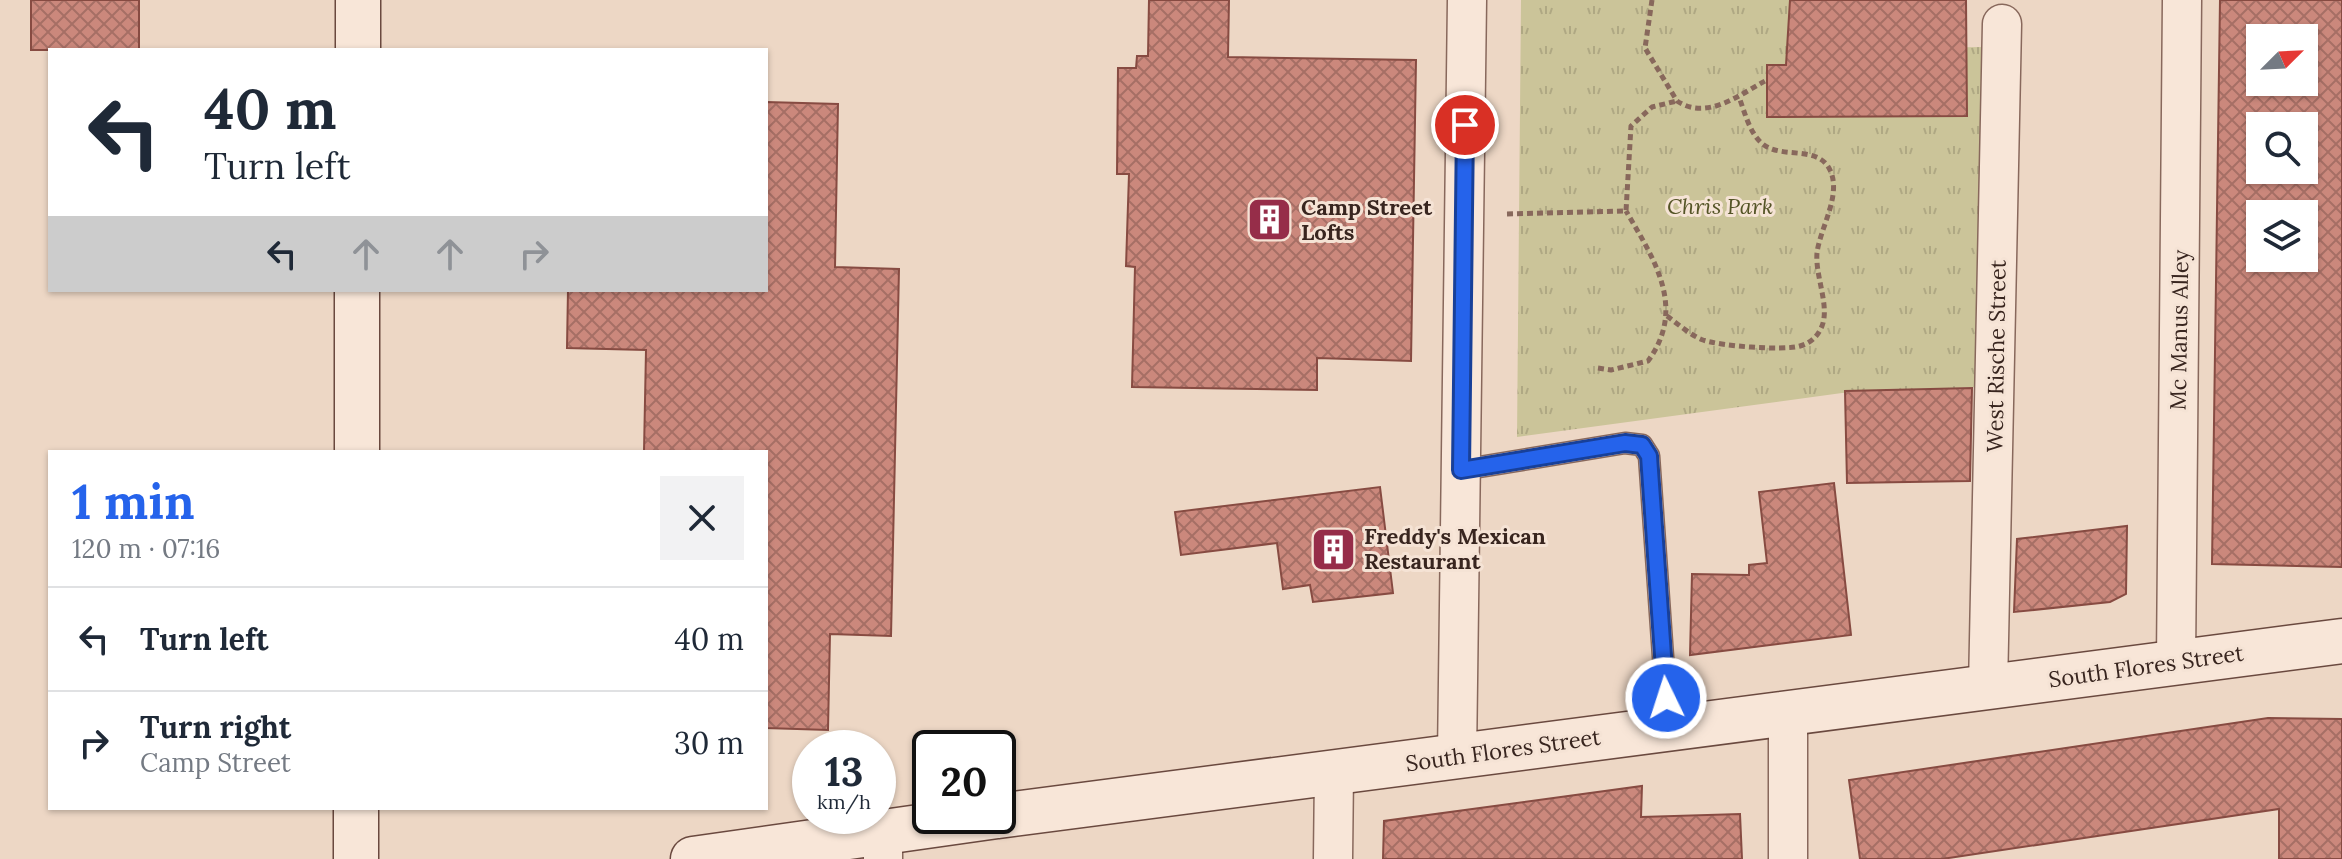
<!DOCTYPE html>
<meta charset="utf-8">
<style>
body{margin:0;font-family:Lora,serif;background:#f2f2f3;color:#1f2937;height:100vh;display:flex;flex-direction:column;font-size:30px;white-space:nowrap}
*{box-sizing:border-box;margin:0}
p{font-size:26px;color:#747a83}
.icon{flex:none;width:44px;height:44px;fill:none;stroke:currentColor;stroke-width:2;stroke-linecap:round;stroke-linejoin:round}
.map{position:relative;flex:1;overflow:hidden}
.sheet{position:absolute;left:48px;top:450px;width:720px;height:360px;display:flex;flex-direction:column;background:#fff;border-radius:0px;box-shadow:0 2px 6px #0004}
.sheet>*{flex:none}
.hud{position:absolute;left:48px;top:48px;width:720px;height:244px;border-radius:0px;box-shadow:0 2px 6px #0004;background:#fff;color:#1f2937;overflow:hidden}
.needle{width:52px;rotate:66deg}
.tools{position:absolute;left:2246px;top:24px;display:grid;gap:16px}
.tools a{display:grid;place-items:center;width:72px;height:72px;border-radius:0px;background:#fff;box-shadow:0 2px 6px #0004;font-size:40px}
.speed{position:absolute;left:792px;top:730px;display:flex;gap:16px;font-size:40px;font-weight:700;text-align:center}
.speed>*{display:grid;place-content:center;width:104px;height:104px;border-radius:50%;background:#fff;box-shadow:0 2px 6px #0004;line-height:1}
.speed small{font-size:20px;font-weight:400}
.speed .limit{border:4px solid #111;border-radius:12px;background:#fff;color:#111}
.pin{position:absolute;display:grid;place-items:center;width:68px;height:68px;color:#fff;margin:-34px;border:4px solid #fff;border-radius:50%;box-shadow:0 2px 8px #0007}
.me{position:absolute;width:88px;margin:-44px;rotate:356deg;stroke-linejoin:round;filter:drop-shadow(0 0 6px #0008)}
.turn{display:flex;align-items:center;gap:28px;height:168px;padding:0 24px;font-size:36px}
.turn .icon{width:104px;height:104px;stroke-width:2.5}
.turn b{display:block;font-size:56px;line-height:68px}
.lanes{display:flex;align-items:center;height:76px;padding:0 24px;background:#0003;justify-content:center;gap:40px;direction:ltr}
.lanes .off{opacity:.35}
.round{display:grid;place-items:center;flex:none;width:84px;height:84px;border-radius:0px;background:#f2f2f3}
.headline{display:flex;align-items:center;justify-content:space-between;height:136px;padding:0 24px}
h1{font-size:48px;font-weight:700;line-height:60px;color:#2563eb}
ul{padding:0;list-style:none}
li{display:flex;align-items:center;gap:24px;height:104px;padding:0 24px;border-top:2px solid #e0e1e3}
li div{flex:1}
li b{display:block;font-size:30px}
li em{font-style:normal}
.map>svg:first-child{display:block}
.park{fill:url(#park-tufts)}
.building{fill:url(#building-cross-hatch);stroke:#874b42;stroke-width:2;fill-rule:evenodd}
.lines{fill:none;stroke-linecap:round;stroke-linejoin:round}
.service-casing{stroke:#88685c;stroke-width:23}
.minor-casing{stroke:#88685c;stroke-width:41}
.secondary-casing{stroke:#6a493f;stroke-width:47}
.path{stroke:#88685c;stroke-width:5;stroke-dasharray:6 4;stroke-linecap:butt}
.service{stroke:#f8e6d8;stroke-width:20}
.minor{stroke:#f8e6d8;stroke-width:38}
.secondary{stroke:#f8e6d8;stroke-width:44}
.route-casing{stroke:#184099;stroke-width:20}
.route{stroke:#2563eb;stroke-width:14}
.labels{text-anchor:middle;dominant-baseline:central;stroke-width:6;stroke-linejoin:round;paint-order:stroke}
.park-label{font-size:22px;font-style:italic;fill:#545426;stroke:#f5e3d5}
.poi-label{font-size:22px;font-weight:bold;fill:#38251f;stroke:#f5e3d5;text-anchor:start}
.street-label{font-size:22px;fill:#38251f;stroke:#f5e3d5}
</style>
<div class="map">
<svg width="2342" height="859" viewBox="0 0 2342 859">
<defs>
<pattern id="park-tufts" width="24" height="20" patternUnits="userSpaceOnUse" patternTransform="scale(2)"><rect width="24" height="20" fill="#cbc499"/><path d="M3 7l-1-3M5 7V3M7 7l1-3M15 17l-1-3M17 17v-4M19 17l1-3" fill="none" stroke="#afa883"/></pattern>
<pattern id="building-cross-hatch" width="8" height="8" patternUnits="userSpaceOnUse" patternTransform="scale(2)"><rect width="8" height="8" fill="#cb887c"/><path d="M0 0l8 8M0 8l8-8" fill="none" stroke="#a66f65"/></pattern>
</defs>
<rect width="100%" height="100%" fill="#edd7c5"/>
<path class="park" d="M1521,0h325l-1,49 138,-2 -3,340 -138,6 -325,44z"/>
<path class="building" d="M31,0h108v50h-108z
M1149,0h80l-1,57 188,3 -5,301 -94,-3v32l-185,-3 3,-120 -9,-1 3,-92h-12l1,-106h18l1,-12h11z
M1790,0h176l1,116 -200,1v-52h19z
M2220,0h122v567l-130,-3zM2260,38h44v44h-44zM2260,126h44v44h-44zM2260,214h44v44h-44z
M766,102l72,2 -3,163 64,2 -8,367 -61,-2 -2,96 -62,-2v-276h-122l2,-102 -79,-2 1,-58h198z
M1972,388l-2,93 -123,2 -2,-92z
M1834,483l17,152 -161,20 2,-81 57,1v-10l18,-2 -8,-71z
M1380,487l13,106 -80,9 -3,-17 -27,4 -6,-46 -96,12 -6,-43z
M2127,526l-1,68 -16,8 -96,10 3,-73z
M2268,718l74,1v140h-63v-50l-337,50h-82l-11,-79z
M1642,786l-1,31 99,-3 2,45h-359l1,-38z"/>
<g class="lines">
<defs>
<path id="service" d="M1461,470l164,-27 17,2 7,11 19,272"/>
<path id="minor" d="M2176,661l6,-661
M1988,688l14,-664
M1457,757l10,-757
M883,831v28
M1333,859l1,-87
M1788,859v-147"/>
<path id="secondary" d="M358,50v-50
M357,452v-162
M356,808v51
M998,816l1344,-175
M693,859l304,-43"/>
</defs>
<use href="#service" class="service-casing"/>
<use href="#minor" class="minor-casing"/>
<use href="#secondary" class="secondary-casing"/>
<path class="path" d="M1652,0l-7,48 32,53c30,20 62,-6 88,-20
M1507,214l119,-3 5,-85 21,-19 25,-6
M1667,316c11,8 23,19 36,24 17,6 80,11 97,6 11,-3 18,-10 22,-20 8,-20 -7,-50 -5,-73 3,-25 25,-58 13,-83 -12,-25 -46,-11 -66,-25 -14,-10 -19,-32 -25,-48
M1598,368l13,2 37,-9c39,-53 6,-102 -22,-150"/>
<use href="#service" class="service"/>
<use href="#minor" class="minor"/>
<use href="#secondary" class="secondary"/>
</g>
<g class="lines">
<defs>
<path id="route" d="M1465,125l-4,345 164,-27 17,2 7,11 17,242"/>
</defs>
<use href="#route" class="route-casing"/>
<use href="#route" class="route"/>
</g>
<defs>
<symbol id="building-square" viewBox="-11 -11 22 22"><rect x="-9" y="-9" width="18" height="18" rx="4" fill="#962d49" stroke="#f5e3d5"/><path d="M-4-6H4V6H1V3H-1V6H-4ZM-2.5-4.3h1.7v1.8h-1.7ZM.8-4.3h1.7v1.8H.8ZM-2.5-1h1.7V.8h-1.7ZM.8-1h1.7V.8H.8Z" fill="#fff"/></symbol>
</defs>
<g fill-rule="evenodd">
<use href="#building-square" x="1244" y="194" width="51" height="51"/>
<use href="#building-square" x="1308" y="524" width="51" height="51"/>
</g>
<g class="labels">
<g class="park-label">
<text x="1720" y="206">Chris Park</text>
</g>
<g class="poi-label">
<text x="1301" y="207">Camp Street<tspan x="1301" dy="25">Lofts</tspan></text>
<text x="1364" y="536">Freddy's Mexican<tspan x="1364" dy="25">Restaurant</tspan></text>
</g>
<g class="street-label">
<text transform="translate(2179 330) rotate(-89)">Mc Manus Alley</text>
<text transform="translate(1996 356) rotate(-89)">West Rische Street</text>
<text transform="translate(2146 666) rotate(-8)">South Flores Street</text>
<text transform="translate(1503 750) rotate(-8)">South Flores Street</text>
</g>
</g>
</svg>
<div class="tools">
<a><svg class="needle" viewBox="-14 -14 28 28"><path d="M0-13l5 13h-10z" fill="#e53935"/><path d="M0 13l5-13h-10z" fill="#747a83"/></svg></a>
<a><svg class="icon" aria-label="search" viewBox="0 0 24 24"><circle cx="10" cy="10" r="6"/><path d="M15 15l6 6"/></svg></a>
<a><svg class="icon" aria-label="layers" viewBox="0 0 24 24"><path d="M12 4l9 5-9 5-9-5zM3 14l9 5 9-5"/></svg></a>
</div>
<div class="speed"><div>13<small>km/h</small></div><div class="limit">20</div></div>
<div class="pin" style="left:1465px;top:125px;background:#d93025"><svg class="icon" aria-label="arrive" viewBox="0 0 24 24"><path d="M6 21V4h12l-3 4 3 4H6"/></svg></div>
<svg class="me" style="left:1666px;top:698px" viewBox="-20 -20 40 40"><circle r="17" fill="#2563eb" stroke="#fff" stroke-width="3"/><path d="M0-11L8 9 0 5-8 9z" fill="#fff"/></svg>
<div class="hud">
<div class="turn"><svg class="icon" aria-label="left" viewBox="0 0 24 24"><path d="M17 20v-9H6M10 6l-5 5 5 5"/></svg><div><b>40 m</b>Turn left</div></div>
<div class="lanes"><svg class="icon" aria-label="left" viewBox="0 0 24 24"><path d="M17 20v-9H6M10 6l-5 5 5 5"/></svg><svg class="icon off" aria-label="ahead" viewBox="0 0 24 24"><path d="M12 20V5M6 11l6-6 6 6"/></svg><svg class="icon off" aria-label="ahead" viewBox="0 0 24 24"><path d="M12 20V5M6 11l6-6 6 6"/></svg><svg class="icon off" aria-label="right" viewBox="0 0 24 24"><path d="M7 20v-9h11M14 6l5 5-5 5"/></svg></div>
</div>
<section class="sheet">
<div class="headline"><div><h1>1 min</h1><p>120 m · 07:16</p></div><a class="round"><svg class="icon" aria-label="close" viewBox="0 0 24 24"><path d="M6 6l12 12M18 6L6 18"/></svg></a></div>
<ul>
<li><svg class="icon" aria-label="left" viewBox="0 0 24 24"><path d="M17 20v-9H6M10 6l-5 5 5 5"/></svg><div><b>Turn left</b></div><em>40 m</em></li>
<li><svg class="icon" aria-label="right" viewBox="0 0 24 24"><path d="M7 20v-9h11M14 6l5 5-5 5"/></svg><div><b>Turn right</b><p>Camp Street</p></div><em>30 m</em></li>
</ul>
</section>
</div>
